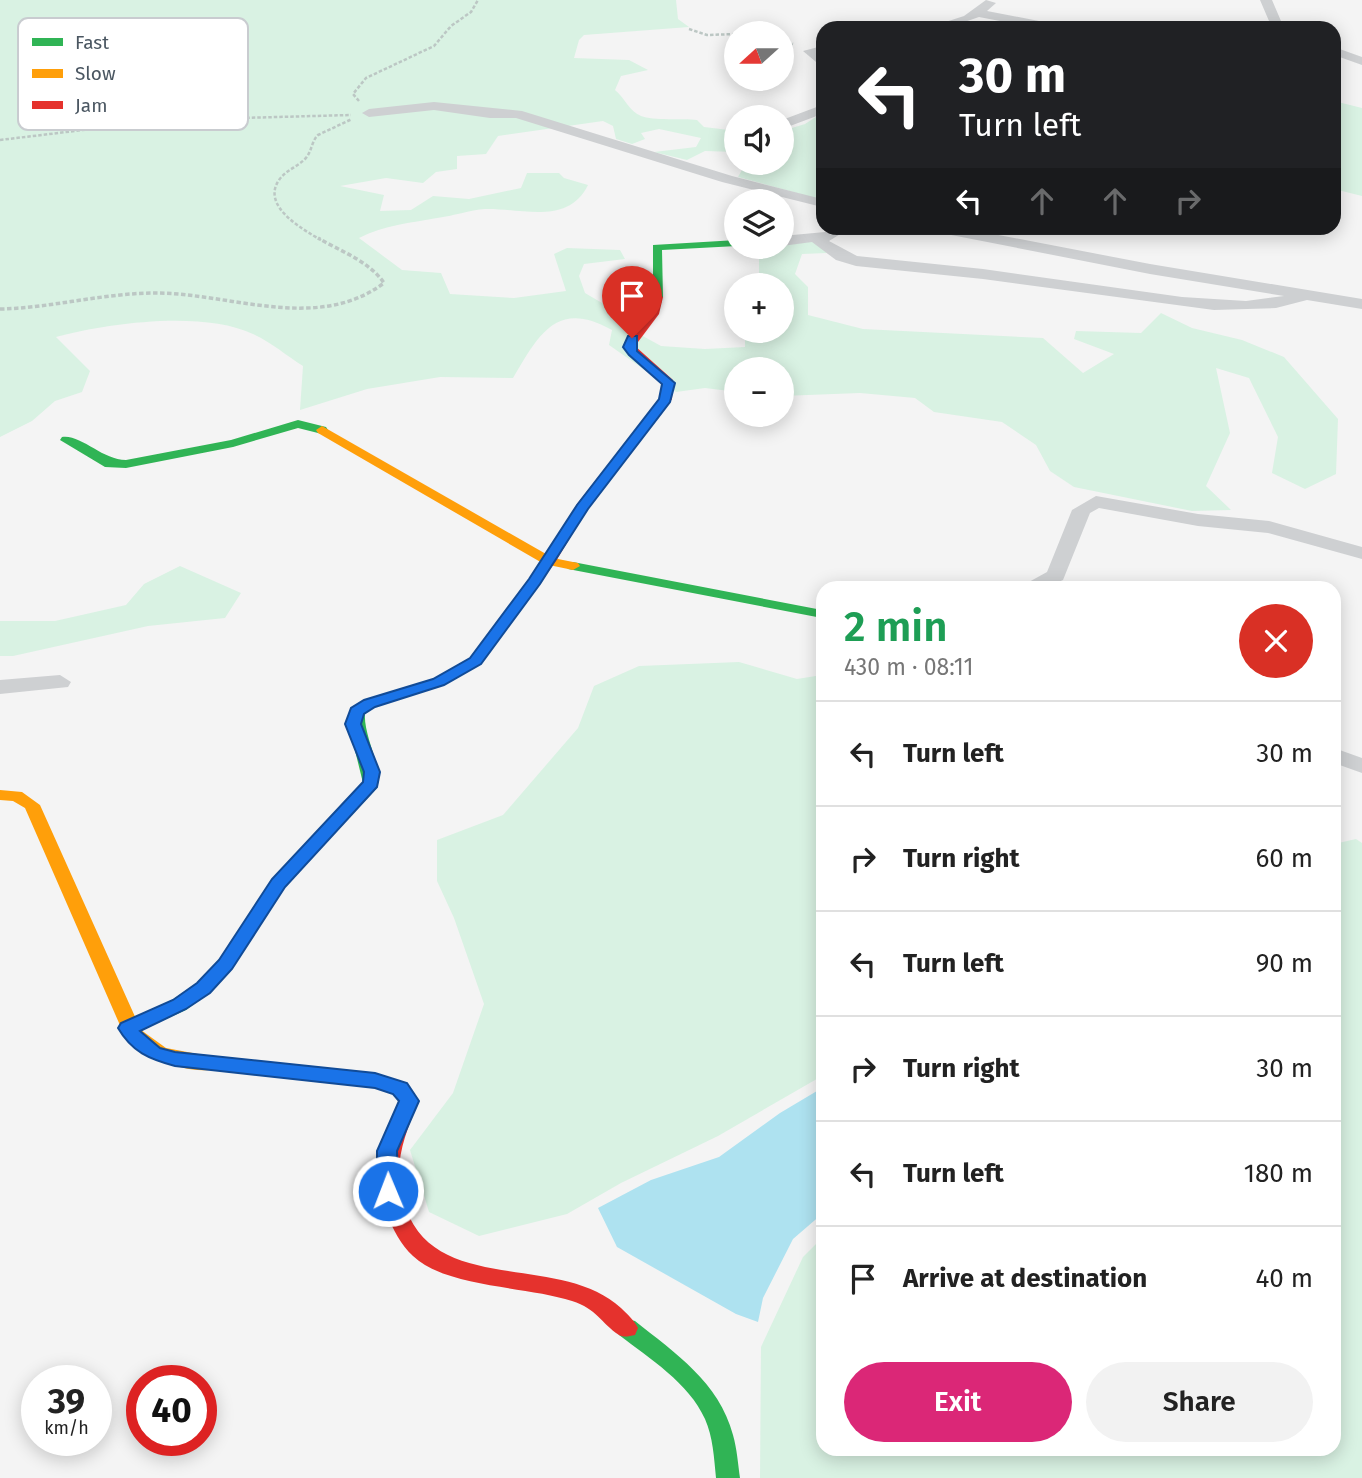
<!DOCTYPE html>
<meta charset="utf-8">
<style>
body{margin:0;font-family:"Fira Sans",sans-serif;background:#f2f2f2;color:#222;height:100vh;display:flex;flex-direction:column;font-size:26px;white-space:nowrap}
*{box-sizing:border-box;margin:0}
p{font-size:23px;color:#767676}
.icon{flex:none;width:38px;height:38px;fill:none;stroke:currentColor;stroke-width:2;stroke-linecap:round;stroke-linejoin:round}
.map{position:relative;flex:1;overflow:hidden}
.panel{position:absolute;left:816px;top:581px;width:525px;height:875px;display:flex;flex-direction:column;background:#fff;border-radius:21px;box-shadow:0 4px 18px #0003}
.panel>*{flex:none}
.top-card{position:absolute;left:816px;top:21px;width:525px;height:214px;border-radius:21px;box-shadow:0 4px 18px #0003;background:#202124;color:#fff;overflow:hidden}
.needle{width:46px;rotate:249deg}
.tools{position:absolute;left:724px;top:21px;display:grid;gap:14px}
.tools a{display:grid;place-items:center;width:70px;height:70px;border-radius:50%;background:#fff;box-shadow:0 4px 18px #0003;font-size:35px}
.speed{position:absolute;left:21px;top:1365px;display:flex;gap:14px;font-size:35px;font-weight:700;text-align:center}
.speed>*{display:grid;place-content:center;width:91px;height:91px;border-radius:50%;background:#fff;box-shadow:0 4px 18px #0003;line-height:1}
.speed small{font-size:18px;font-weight:400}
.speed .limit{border:10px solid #d22;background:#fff;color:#111}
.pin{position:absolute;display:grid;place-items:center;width:60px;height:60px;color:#fff;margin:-72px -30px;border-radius:50% 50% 50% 0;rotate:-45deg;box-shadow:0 0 7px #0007}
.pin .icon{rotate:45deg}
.me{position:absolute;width:77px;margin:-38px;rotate:359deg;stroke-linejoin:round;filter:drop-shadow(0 0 5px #0008)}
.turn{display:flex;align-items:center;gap:24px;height:147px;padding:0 28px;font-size:32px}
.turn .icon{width:91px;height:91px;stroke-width:2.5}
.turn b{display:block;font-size:49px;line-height:60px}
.lanes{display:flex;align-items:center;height:66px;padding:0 28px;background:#0003;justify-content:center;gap:35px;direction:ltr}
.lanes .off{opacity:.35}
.round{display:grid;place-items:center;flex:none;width:74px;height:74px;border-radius:37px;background:#f2f2f2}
.head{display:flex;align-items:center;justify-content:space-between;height:119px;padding:0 28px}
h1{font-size:42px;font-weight:600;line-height:52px;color:#1e9e55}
.cta{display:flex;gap:14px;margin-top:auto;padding:14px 28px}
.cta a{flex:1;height:80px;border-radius:42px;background:#db2777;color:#fff;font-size:28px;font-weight:600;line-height:80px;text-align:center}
.cta a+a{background:#f2f2f2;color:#222}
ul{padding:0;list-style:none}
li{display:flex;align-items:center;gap:21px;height:105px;padding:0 28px;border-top:2px solid #e0e0e0}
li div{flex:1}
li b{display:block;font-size:26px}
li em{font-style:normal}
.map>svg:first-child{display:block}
.green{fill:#d9f2e3}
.water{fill:#aee2f0}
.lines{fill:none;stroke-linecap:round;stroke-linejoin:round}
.path-far1{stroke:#bcc7c4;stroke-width:2.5;stroke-dasharray:3.5 2;stroke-linecap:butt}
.path{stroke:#bcc7c4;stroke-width:3.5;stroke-dasharray:4.5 2.5;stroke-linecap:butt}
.street{fill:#ced0d2;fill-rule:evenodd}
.fast{fill:#30b455;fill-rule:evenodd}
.slow{fill:#ff9f0a;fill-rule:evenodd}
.jam{fill:#e5322d;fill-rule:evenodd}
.route{fill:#1a73e8;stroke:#114b97;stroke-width:2}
.key{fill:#fff;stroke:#c9ccd0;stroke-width:2}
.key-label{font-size:19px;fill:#4a5661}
</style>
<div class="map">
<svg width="1362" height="1478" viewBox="0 0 1362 1478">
<rect width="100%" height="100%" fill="#f4f4f4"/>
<path class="green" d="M0,0h676l2,19 11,8 -105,8 -5,5 -5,18 55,2 19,10 -27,6 -6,14c10,8 14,21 26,26 12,5 42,2 56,4l7,7 33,4v21l-32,-1 -18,9 -33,-8 42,-5 5,-9 -42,-9 -18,4 4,6 -13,5 -16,-5 -3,-13 -10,-5 -105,15 -12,18 -29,2v13l-21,3 -13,11 -37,-5 -46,8 44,9 -4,16 31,-1 22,-14 36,3 52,-11 6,-15h32l5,5 24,7c-20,41 -67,23 -103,24 -15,1 -32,7 -48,9 -27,5 -52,7 -78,20l43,32 39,3 9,21 64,4 52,-7 -12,-37 13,-6 53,2 5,9 -41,5 -5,12 6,17 17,10 37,-1 2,33 20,11 44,3 40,-2v-16h37v-46h-23v-26l-7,-10 61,-8 14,12 -25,1 -7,20 13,13v28l55,14 180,9 40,35 31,-19 -40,-15 2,-8 65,2 20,-20 31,15 50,12 42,17 54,62 -2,55 -31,15 -33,-16 6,-36 -29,-59 -33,-10 14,65 -24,53 25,24 -39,1 -118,-24 -24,-16 -14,-26 -34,-23 -68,-10 -19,-14 -55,-5 -78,3v-27h-45v23l-32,-4 -29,4 -67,-47 3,-15c-55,-31 -73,4 -99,48l-73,-1 -73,12 -67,21 3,-44c-16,-10 -32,-24 -50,-32 -50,-24 -146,-11 -197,3l34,34 -8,21 -27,9 -23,20 -32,16z
M1334,101l28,7v88l-28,-7z
M822,113v87l-84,-23 8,-14h36v-32l23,-7z
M180,566l61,27 -16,25 -77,8 -135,30h-13v-35h55l71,-16 18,-21z
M739,662l58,17 25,-4v401l-104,60 -97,47 -54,31 -88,22 -50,-24 -19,-62 43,-57 31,-89 -30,-86 -17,-37v-41l66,-25 75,-87 16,-42 45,-20z
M1356,839l6,4v635h-602l1,-131 42,-90 19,-19v211h512v-605z"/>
<path class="water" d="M822,1088v126l-29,25 -30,59 -5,24 -22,-8 -119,-67 -19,-39 53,-28 68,-23 61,-44z"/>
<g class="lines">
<path class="path-far1" d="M689,29l18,6 30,-1
M782,40l11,4
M359,101l-6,-7 13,-16 68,-32 17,-20 20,-14 7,-12
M0,140l166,-20 185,-5
M321,240c-19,-11 -60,-34 -42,-60 7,-10 18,-13 26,-21 7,-7 6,-17 13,-24l34,-16"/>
<path class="path" d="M0,309c52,-1 103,-16 155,-16 76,0 162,40 229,-10 -15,-22 -44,-32 -66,-45"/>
<path class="street" d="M986,0l10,3 -9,8 52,10 48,3 6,4h-57l-57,-11 -32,11h-20l37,-12z
M1260,0h12l12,28h-12z
M822,46v8h-2l2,13 -19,-16z
M1334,47l28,10v8l-28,-10z
M434,102l88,9 210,65 90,23v8l-100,-25 -206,-64h-26l-56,-8 -65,7 -7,-4 7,-4z
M822,105v9l-40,15v-9z
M833,228h17l-21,13 28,15 126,13 199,28 64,4 38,-5 -134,-22 -209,-41 -8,-5h29l188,36 212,35v10l-55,-9 -31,8 -62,2 -231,-31 -127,-13 -20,-6 -24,-18 -30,4v-10l43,-4z
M1096,496l102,18 71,7 93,26v12l-94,-26 -70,-7 -99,-18 -9,5 -27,67 -18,8h-27l29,-16 25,-62z
M60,675l11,7 -3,5 -68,7v-14z
M1334,748l28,10v15l-28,-10z"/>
<path class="fast" d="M737,240v6l-75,4 1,47 -10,2v-54z
M298,420l28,7 2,3 -6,4 -24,-6 -65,19 -107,21 -21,-1 -45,-27 2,-3c19,-3 40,23 64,23l105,-20z
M573,562l249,48v8l-254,-49 -2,-3z
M467,661l5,2 3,3 -3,3 -28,16 -70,22 -9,6c-2,23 19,57 12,75l-93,99 -52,82 -23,24 -23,17 -51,23 -7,2 -7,-2 -2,-5 2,-5 51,-23 25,-17 23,-24 52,-80 91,-96 -13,-53 2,-22 12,-7 70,-22z
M627,1319l8,2c40,32 84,61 98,114 4,14 5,29 7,43h-24c-2,-20 -3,-41 -11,-59 -16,-36 -56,-61 -86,-84l-3,-7 3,-7z"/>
<path class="slow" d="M322,426l231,132 25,5 2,3 -7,4 -29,-6 -226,-131 -2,-3z
M0,790l22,2 18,13 101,225 25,18 53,10 3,5 -3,5c-28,9 -72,-10 -93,-29l-101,-231 -12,-7 -13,-1z"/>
<path class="jam" d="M657,294l6,3 -4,17 -24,32 38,34 -1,19 -84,109 -32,53 -75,103 -9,5h-10l-3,-3 12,-8 72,-98 34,-56 83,-105 3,-15 -40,-37 24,-33 4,-17z
M212,1056l163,18 32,10 12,17c-16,37 -28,68 -13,108 32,87 154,43 215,99 6,6 13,12 17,20l-3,7c-6,1 -10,3 -16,0 -18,-12 -22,-26 -47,-34 -45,-15 -125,-13 -159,-45 -12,-11 -20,-27 -26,-41 -18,-45 -6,-72 12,-113l-6,-8 -18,-6 -163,-18 -7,-2 -3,-5 3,-5z"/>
</g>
<path class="route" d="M628,336h9v15l38,32 -5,19 -82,107 -48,75 -59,80 -37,21 -69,22 -11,7 -3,10 19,48 -3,15 -92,100 -53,82 -22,24 -24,16 -46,22 20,17 15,4 200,21 32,10 12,18 -22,50 1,40 -3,5h-15l-3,-5v-40l22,-50 -6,-7 -18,-6 -200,-22c-26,-7 -43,-14 -57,-38l3,-5 52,-23 24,-17 22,-23 53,-81 91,-97 1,-10 -19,-48 6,-16 13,-8 69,-21 37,-21 59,-79 48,-74 82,-106 3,-15 -33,-29 -6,-8z"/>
<rect x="18" y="18" width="230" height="112" rx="10" class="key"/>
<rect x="32" y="38" width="31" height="8" fill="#30b455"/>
<rect x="32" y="69" width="31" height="9" fill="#ff9f0a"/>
<rect x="32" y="101" width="31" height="8" fill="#e5322d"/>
<g class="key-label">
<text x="75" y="49">Fast</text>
<text x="75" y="80">Slow</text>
<text x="75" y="112">Jam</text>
</g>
</svg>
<div class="tools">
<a><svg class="needle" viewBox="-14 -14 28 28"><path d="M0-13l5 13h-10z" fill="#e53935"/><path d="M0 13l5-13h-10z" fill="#767676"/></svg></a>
<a><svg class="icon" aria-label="sound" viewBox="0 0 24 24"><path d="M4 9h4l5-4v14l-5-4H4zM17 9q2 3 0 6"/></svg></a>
<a><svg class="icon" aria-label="layers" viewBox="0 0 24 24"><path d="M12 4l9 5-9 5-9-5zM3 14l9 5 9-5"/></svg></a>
<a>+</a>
<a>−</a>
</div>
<div class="speed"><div>39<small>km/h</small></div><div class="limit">40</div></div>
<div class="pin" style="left:632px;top:338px;background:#d93025"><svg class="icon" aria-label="arrive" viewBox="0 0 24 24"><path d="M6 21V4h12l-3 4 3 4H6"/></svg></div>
<svg class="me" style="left:388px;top:1191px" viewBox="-20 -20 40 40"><circle r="17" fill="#1a73e8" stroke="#fff" stroke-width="3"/><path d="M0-11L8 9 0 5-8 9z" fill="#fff"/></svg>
<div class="top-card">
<div class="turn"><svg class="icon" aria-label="left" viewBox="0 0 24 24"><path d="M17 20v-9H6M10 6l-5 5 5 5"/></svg><div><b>30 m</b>Turn left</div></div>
<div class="lanes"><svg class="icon" aria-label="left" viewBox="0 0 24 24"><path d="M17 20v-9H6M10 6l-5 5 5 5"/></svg><svg class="icon off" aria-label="ahead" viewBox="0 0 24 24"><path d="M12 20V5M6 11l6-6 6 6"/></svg><svg class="icon off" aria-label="ahead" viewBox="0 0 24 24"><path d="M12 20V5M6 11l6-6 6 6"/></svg><svg class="icon off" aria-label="right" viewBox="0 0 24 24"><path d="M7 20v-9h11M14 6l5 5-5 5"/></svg></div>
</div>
<section class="panel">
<div class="head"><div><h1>2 min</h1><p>430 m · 08:11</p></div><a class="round" style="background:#d93025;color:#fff"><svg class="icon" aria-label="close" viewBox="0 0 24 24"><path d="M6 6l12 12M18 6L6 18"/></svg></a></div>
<ul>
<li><svg class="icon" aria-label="left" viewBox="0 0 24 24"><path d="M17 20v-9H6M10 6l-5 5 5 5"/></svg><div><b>Turn left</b></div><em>30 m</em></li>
<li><svg class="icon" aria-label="right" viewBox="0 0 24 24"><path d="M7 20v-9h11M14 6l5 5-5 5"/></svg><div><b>Turn right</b></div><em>60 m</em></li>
<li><svg class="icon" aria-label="left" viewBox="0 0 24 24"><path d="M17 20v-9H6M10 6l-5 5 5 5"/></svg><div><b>Turn left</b></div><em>90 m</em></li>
<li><svg class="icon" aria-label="right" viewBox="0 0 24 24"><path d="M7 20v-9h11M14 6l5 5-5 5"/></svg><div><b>Turn right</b></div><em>30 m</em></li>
<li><svg class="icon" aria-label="left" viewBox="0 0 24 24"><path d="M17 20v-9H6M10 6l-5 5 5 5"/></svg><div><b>Turn left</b></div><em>180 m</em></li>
<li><svg class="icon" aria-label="arrive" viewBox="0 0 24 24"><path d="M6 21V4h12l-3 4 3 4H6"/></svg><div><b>Arrive at destination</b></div><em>40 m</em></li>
</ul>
<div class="cta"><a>Exit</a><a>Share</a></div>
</section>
</div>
